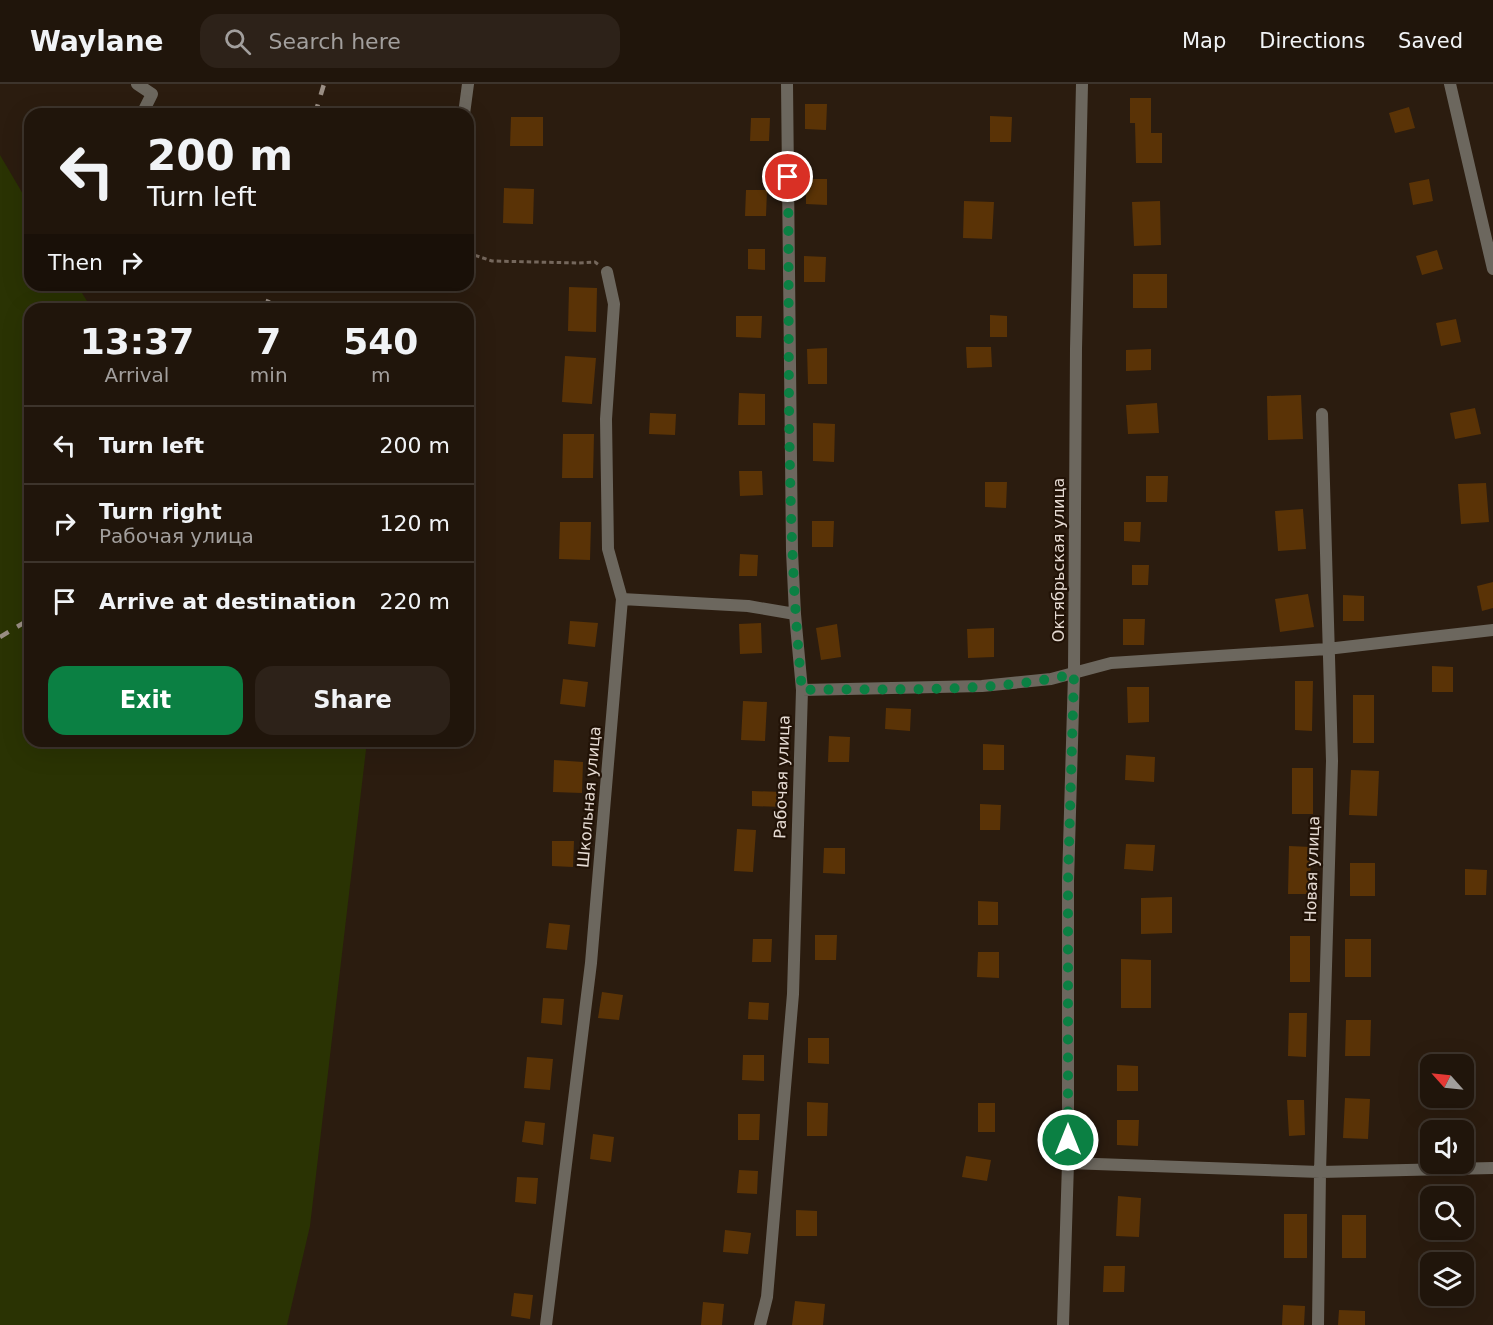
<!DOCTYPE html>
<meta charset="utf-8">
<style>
body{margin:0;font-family:"DejaVu Sans",sans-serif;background:#2d2219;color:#f1f3f6;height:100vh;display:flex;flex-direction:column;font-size:22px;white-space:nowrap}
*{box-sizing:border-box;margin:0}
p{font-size:20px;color:#a29f9d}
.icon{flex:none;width:33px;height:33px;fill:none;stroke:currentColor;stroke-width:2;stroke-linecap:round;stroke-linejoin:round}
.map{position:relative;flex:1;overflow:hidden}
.sheet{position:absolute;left:24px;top:219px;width:450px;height:444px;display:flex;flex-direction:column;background:#20150b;border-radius:18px;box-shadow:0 6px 24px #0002,0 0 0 2px #3d342c}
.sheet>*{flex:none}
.top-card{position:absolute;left:24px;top:24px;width:450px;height:183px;border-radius:18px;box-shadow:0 6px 24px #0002,0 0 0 2px #3d342c;background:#20150b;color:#f1f3f6;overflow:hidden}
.needle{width:39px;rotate:297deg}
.fabs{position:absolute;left:1420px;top:970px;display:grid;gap:12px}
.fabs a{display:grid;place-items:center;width:54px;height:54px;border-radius:12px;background:#20150b;box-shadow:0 6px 24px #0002,0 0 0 2px #3d342c;font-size:30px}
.pin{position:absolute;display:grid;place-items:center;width:51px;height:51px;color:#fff;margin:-26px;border:3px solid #fff;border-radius:50%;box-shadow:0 2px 6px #0007}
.me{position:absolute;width:66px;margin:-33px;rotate:0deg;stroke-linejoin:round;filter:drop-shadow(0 0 4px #0008)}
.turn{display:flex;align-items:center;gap:21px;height:126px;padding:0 24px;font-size:27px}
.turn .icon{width:78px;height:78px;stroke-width:2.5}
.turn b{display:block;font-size:42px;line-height:51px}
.then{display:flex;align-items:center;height:57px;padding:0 24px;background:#0003;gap:12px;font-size:22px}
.eta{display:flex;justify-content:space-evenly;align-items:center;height:102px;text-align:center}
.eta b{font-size:36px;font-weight:800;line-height:42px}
.action{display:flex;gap:12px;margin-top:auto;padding:12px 24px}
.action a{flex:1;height:69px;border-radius:18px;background:#0b8043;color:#fff;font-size:24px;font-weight:800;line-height:69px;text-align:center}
.action a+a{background:#2d2219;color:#f1f3f6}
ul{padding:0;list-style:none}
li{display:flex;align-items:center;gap:18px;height:78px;padding:0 24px;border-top:2px solid #3d342c}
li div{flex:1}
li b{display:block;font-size:22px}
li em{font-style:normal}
header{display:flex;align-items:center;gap:36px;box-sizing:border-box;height:84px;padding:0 30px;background:#20150b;border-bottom:2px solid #3d342c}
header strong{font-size:28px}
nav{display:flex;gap:33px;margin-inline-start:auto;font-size:21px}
.search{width:420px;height:54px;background:#2d2219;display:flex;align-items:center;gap:15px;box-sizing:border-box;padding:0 21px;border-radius:18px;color:#a29f9d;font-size:22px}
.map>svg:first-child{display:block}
.green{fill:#2a3303}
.building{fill:#5a3306}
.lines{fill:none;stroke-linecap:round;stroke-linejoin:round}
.path{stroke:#75675c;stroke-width:3;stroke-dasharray:4.5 3;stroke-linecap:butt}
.minor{stroke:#6c675e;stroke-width:12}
.tertiary{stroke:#6c675e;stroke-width:12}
.rail{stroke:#9a8e84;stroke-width:4.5;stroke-dasharray:10 10;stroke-linecap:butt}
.route{stroke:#0b8043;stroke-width:10;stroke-dasharray:0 18}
.labels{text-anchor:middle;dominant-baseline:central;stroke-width:4.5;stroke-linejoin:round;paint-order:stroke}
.street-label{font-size:16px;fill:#e5dad2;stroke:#211206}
</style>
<header>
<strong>Waylane</strong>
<div class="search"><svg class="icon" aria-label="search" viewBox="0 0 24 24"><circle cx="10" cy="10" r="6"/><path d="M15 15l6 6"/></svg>Search here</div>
<nav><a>Map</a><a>Directions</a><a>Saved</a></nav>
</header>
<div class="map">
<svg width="1493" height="1241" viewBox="0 0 1493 1241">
<rect width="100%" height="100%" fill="#2b1c0f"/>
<path class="green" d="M0,71l30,51v79h47l15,24h-62v432h337l-57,485 -23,99h-287z"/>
<path class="building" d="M1130,14h21v35h11v30h-26l-1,-40h-5z
M805,20h22l-1,26 -21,-1z
M1409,23l6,21 -20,5 -6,-20z
M990,32l22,1 -1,25h-21z
M511,33h32v29h-33z
M751,34h19l-1,23h-19z
M806,95h21v26l-21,-1z
M1429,95l4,22 -20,4 -4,-22z
M504,104l30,1 -1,35 -30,-1z
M746,106h21l-1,26h-21z
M964,117l30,1 -2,37 -29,-1z
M1160,117l1,44 -27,1 -2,-44z
M748,165h17v21l-17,-1z
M1437,166l6,19 -21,6 -6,-19z
M804,172l22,1 -1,25h-21z
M1133,190h34v34h-34z
M569,203l28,1 -1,44 -28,-1z
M990,231l17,1v21h-17z
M736,232h26l-1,22 -25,-1z
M1456,235l5,23 -20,4 -5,-23z
M966,263h25l1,20 -25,1z
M827,264v36h-19l-1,-35z
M1151,265v21l-25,1v-21z
M565,272l31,2 -4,46 -30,-2z
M739,309l26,1v31h-27z
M1301,311l2,44 -35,1 -1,-44z
M1157,319l2,30 -31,1 -2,-29z
M1475,324l6,26 -26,5 -5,-26z
M650,329l26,1 -1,21 -26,-1z
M813,339l22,1 -1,38 -21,-1z
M563,350h31l-1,44h-31z
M739,387h23l1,24 -23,1z
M1146,392h22l-1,26h-21z
M985,398h22l-1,26 -21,-1z
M1486,399l3,39 -28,2 -3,-40z
M1303,425l3,40 -28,2 -3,-40z
M812,437h22l-1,26h-21z
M560,438h31l-1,38 -31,-1z
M1124,438h17l-1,20 -16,-1z
M740,470l18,1 -1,21h-18z
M1132,481h17l-1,20h-16z
M1493,498v26l-11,3 -5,-25z
M1308,510l6,33 -34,5 -5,-33z
M1343,511l21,1v25h-21z
M1123,535h22l-1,26h-21z
M570,537l28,2 -3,24 -27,-3z
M761,539l1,30 -22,1 -1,-30z
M837,540l4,33 -20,3 -5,-32z
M994,544v29l-26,1 -1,-29z
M1432,582l21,1v25h-21z
M563,595l25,3 -3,25 -25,-3z
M1295,597h18l-1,50 -17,-1z
M1127,603h22v35l-21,1z
M1353,611h21v48h-21z
M743,617l24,1 -2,39 -24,-1z
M886,624l25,1 -1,22 -25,-2z
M829,652l21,1 -1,25h-21z
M983,660l21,1v25h-21z
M1126,671l29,2 -1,25 -29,-2z
M554,676l29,2 -1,31 -29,-1z
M1292,684h21v46h-21z
M1351,686l28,1 -2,45 -28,-1z
M752,707l31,1v15l-31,-1z
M980,720l21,1 -1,25h-20z
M737,745l19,1 -3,42 -19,-1z
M552,757h22l-1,26 -21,-1z
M1126,760l29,1 -2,26 -29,-2z
M1289,762l22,1 -1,47h-22z
M824,764h21v26l-22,-1z
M1350,779h25v33h-25z
M1465,785l22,1 -1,25h-21z
M1172,813v36l-31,1v-36z
M978,817l20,1v23h-20z
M549,839l21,2 -3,25 -21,-2z
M815,851h22l-1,25h-21z
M1290,852h20v46h-20z
M753,855h19l-1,23h-19z
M1345,855h26v38h-26z
M978,868h21v26l-22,-1z
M1121,875l30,1v48h-30z
M602,908l21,3 -4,25 -21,-2z
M543,914l21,1 -2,26 -21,-2z
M749,918l20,1 -1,17 -20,-1z
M1289,929h18l-1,44 -18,-1z
M1346,936h25l-1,36h-25z
M808,954h21v26l-21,-1z
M743,971h21v26l-22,-1z
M527,973l26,2 -3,31 -26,-2z
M1117,981l21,1v25h-21z
M1345,1014l25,1 -2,40 -25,-1z
M1287,1016h17l1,35 -16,1z
M807,1018l21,1 -1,33h-20z
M978,1019h17v29h-17z
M738,1030h22l-1,26h-21z
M1117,1036h22l-1,26 -21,-1z
M525,1037l20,2 -2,22 -21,-3z
M593,1050l21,3 -3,25 -21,-3z
M966,1072l25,4 -4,21 -25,-4z
M739,1086l19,1 -1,23 -20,-1z
M517,1093l21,1 -2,26 -21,-2z
M1118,1112l23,2 -2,39 -23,-1z
M796,1126l21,1v25h-21z
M1284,1130h23v44h-23z
M1342,1131h24v43h-24z
M725,1146l26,3 -3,21 -25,-2z
M1104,1182h21l-1,26h-21z
M514,1209l19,2 -3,24 -19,-3z
M795,1217l30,3 -2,21h-31z
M703,1218l21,2 -2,21h-21z
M1283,1221l22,1 -1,19h-22z
M1339,1226l26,1v14h-27z"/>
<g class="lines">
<path class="path" d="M468,169l24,8 87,2 16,-1 4,3"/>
<path class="minor" d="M137,0l15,10 -10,20
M1450,0l43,185
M464,30l4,-30
M622,515l126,7 47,8
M802,606l180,-4 69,-7 60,-16 216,-14 166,-19
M1068,1079l252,9 173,-4
M546,1241l45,-362 31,-364 -14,-50 -2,-130 8,-115 -7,-32
M760,1241l7,-28 26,-303 9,-304 -7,-76 -3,-63 -5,-467
M1318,1241l2,-153 12,-411 -10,-347"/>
<path class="tertiary" d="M1063,1241l5,-162v-282l6,-207 2,-325 6,-265"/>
<path class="rail" d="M315,30l9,-30
M265,225l9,-24
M0,553l30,-18"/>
</g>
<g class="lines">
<path class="route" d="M788,93c2,171 -3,343 14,513 88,-2 186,4 272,-16l-6,207v259"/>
</g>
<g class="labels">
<g class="street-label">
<text transform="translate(1058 476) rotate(-90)">Октябрьская улица</text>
<text transform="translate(782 693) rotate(-88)">Рабочая улица</text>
<text transform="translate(589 713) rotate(-85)">Школьная улица</text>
<text transform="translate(1312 785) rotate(-88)">Новая улица</text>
</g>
</g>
</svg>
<div class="fabs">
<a><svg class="needle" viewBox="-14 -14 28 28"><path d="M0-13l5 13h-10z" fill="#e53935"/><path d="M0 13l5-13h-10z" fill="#a29f9d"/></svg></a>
<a><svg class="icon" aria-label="sound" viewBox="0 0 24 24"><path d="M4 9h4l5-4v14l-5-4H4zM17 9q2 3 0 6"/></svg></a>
<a><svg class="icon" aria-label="search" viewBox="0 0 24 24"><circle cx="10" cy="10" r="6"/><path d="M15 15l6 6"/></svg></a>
<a><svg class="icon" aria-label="layers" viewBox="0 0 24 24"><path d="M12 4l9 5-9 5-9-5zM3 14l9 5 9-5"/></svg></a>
</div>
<div class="pin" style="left:788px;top:93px;background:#d93025"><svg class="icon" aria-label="arrive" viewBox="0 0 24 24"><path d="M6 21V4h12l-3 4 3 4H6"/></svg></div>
<svg class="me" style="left:1068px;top:1056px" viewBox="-20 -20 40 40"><circle r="17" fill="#0b8043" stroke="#fff" stroke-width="3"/><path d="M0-11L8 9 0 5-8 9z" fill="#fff"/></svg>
<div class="top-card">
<div class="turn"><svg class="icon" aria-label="left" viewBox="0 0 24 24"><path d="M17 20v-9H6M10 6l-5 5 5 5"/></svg><div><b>200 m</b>Turn left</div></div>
<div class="then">Then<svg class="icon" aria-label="right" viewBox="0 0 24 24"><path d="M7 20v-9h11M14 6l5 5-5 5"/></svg></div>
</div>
<section class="sheet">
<div class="eta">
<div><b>13:37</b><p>Arrival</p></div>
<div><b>7</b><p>min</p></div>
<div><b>540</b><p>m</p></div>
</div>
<ul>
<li><svg class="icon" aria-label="left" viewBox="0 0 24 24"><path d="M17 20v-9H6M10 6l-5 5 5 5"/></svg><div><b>Turn left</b></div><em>200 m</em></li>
<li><svg class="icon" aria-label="right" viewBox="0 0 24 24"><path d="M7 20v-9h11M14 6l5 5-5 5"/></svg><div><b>Turn right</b><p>Рабочая улица</p></div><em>120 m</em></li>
<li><svg class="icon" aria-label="arrive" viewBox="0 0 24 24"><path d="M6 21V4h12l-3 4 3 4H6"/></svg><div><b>Arrive at destination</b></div><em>220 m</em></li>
</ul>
<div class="action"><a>Exit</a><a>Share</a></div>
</section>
</div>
